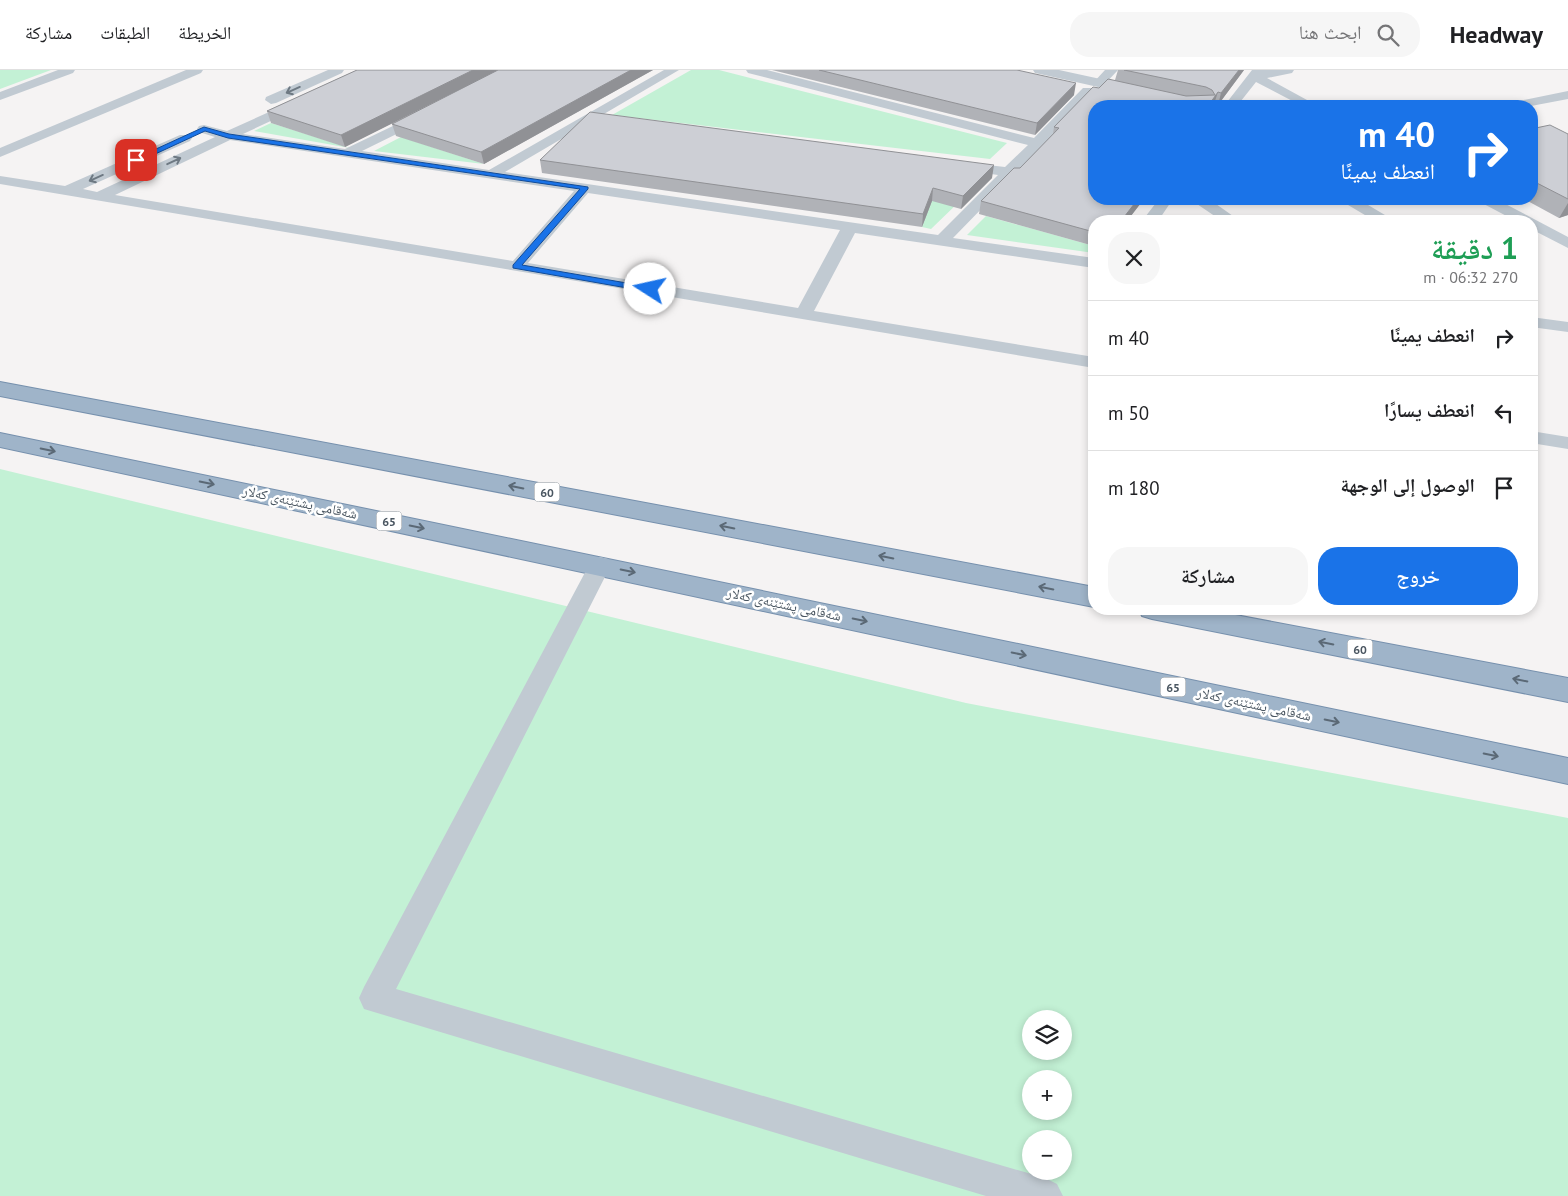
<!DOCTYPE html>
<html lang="ar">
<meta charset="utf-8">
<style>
body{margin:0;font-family:"PT Sans","Noto Naskh Arabic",sans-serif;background:#f6f6f6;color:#202124;direction:rtl;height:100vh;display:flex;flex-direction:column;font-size:19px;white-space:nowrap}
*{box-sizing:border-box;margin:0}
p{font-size:16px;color:#757577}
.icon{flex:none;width:28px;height:28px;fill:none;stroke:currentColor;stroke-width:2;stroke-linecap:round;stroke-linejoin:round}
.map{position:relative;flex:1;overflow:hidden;direction:ltr}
.side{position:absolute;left:1088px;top:145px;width:450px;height:400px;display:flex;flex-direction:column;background:#fff;border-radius:20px;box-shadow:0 2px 8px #0003;direction:rtl}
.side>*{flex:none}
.banner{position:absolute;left:1088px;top:30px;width:450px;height:105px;border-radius:20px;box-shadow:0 2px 8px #0003;direction:rtl;background:#1a73e8;color:#fff;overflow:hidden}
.controls{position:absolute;left:1022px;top:940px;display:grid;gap:10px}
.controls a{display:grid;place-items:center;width:50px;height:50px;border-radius:50%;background:#fff;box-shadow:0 2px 8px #0003;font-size:25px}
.pin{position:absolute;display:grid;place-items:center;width:42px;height:42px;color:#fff;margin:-21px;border-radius:10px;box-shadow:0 2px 8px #0006}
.me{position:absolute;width:55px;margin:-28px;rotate:280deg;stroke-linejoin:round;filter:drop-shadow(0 0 4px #0008)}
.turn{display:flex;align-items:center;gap:18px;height:105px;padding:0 20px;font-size:22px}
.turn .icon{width:65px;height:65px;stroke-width:2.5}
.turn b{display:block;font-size:35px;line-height:42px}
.round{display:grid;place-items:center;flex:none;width:52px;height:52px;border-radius:20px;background:#f6f6f6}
.head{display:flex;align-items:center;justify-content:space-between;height:85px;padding:0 20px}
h1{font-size:30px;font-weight:600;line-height:38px;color:#1e9e55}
.cta{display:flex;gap:10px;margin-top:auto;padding:10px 20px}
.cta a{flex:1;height:58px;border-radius:20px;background:#1a73e8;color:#fff;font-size:20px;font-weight:600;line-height:58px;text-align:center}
.cta a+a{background:#f6f6f6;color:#202124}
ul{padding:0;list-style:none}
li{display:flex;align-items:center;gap:15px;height:75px;padding:0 20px;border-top:1px solid #e0e0e0}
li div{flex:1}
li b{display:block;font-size:19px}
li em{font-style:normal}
header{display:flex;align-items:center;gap:30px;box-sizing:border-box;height:70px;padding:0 25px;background:#fff;border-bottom:1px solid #e0e0e0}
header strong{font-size:24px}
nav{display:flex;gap:28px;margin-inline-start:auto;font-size:18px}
.search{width:350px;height:45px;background:#f6f6f6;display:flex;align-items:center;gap:12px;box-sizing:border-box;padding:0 18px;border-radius:20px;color:#757577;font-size:19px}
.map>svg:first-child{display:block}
.green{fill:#c3f1d5;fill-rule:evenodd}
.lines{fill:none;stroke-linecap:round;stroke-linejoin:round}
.trunk-casing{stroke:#7690ad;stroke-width:2}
.minor{fill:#c1cad2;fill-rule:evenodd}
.tertiary{fill:#c1cad2;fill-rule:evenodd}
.trunk{fill:#9fb4c9;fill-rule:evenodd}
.wall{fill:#b0b2b7}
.shaded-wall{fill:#909195}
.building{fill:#cdcfd5;stroke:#909195}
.oneway{stroke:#6e7983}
.oneway2{stroke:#5b6976}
.route{fill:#1a73e8;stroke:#114b97}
.labels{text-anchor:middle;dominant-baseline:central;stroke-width:5;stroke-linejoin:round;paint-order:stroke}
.shield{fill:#fff;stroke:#808990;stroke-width:1}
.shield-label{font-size:12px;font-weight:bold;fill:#4a5661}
.street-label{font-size:14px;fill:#4a5661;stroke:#fff}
</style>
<header>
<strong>Headway</strong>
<div class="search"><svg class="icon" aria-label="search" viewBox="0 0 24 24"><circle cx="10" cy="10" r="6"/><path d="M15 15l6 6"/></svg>ابحث هنا</div>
<nav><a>الخريطة</a><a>الطبقات</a><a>مشاركة</a></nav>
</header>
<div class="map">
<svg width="1568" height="1126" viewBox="0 0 1568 1126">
<rect width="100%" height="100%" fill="#f5f3f3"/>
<path class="green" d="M0,0h51l-51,19z
M691,0h28l288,73 -17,16 -378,-44z
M271,53l79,25 -96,-17z
M401,67l83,27 -110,-13z
M933,127l27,4 -29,28 -9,-2z
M986,146l108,30v7l-127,-18z
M0,399l966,234 602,115v378h-1568zM1031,949h33v32h-33zM1031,1009h33v32h-33zM1031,1069h33v32h-33z"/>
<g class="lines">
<defs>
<path id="trunk" d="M0,312l1094,205v20l-1094,-211z
M0,363l1568,325v26l-1568,-337z
M1139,539h65l364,69v24l-416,-83 -10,-3z"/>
</defs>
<use href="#trunk" class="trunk-casing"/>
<path class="minor" d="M58,0h17l-2,3 -73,27v-8z
M186,0h17l-2,3 -201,84v-9z
M328,0h16l-2,3 -66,30 -5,1 -6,-4 1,-3z
M664,0h15l-174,102 433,63 60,-60 -42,-6 -2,-3 2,-3 5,-1 44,5 23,-22 -280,-72 -2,-3h21l267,68 49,-50h10l1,3 -1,3 -140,144 141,20v10l-239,-35 -41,78 280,46v11l-1094,-184v-8l65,10 115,-51h10l2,3 -2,3 -107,48 14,3 118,-55 -16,-5 -2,-3 2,-3 5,-1 23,6 71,-32 5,1 2,3 -2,3 -60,28 102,15 77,-37 7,4 -2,3 -65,32 127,19zM230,70l344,51 -61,70 -398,-66zM588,123l252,37 -42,78 -270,-45z
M1105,0h13l-15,16h-8l-2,-3z
M1252,0h42l-2,3 -25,5 51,28h-16l-46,-24 -19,24h-13z
M1568,21v8l-37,7h-24l7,-4z
M1159,129h14l-15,22h-16z
M1192,129h17l31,22h-18l-28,-19z
M1341,129h17l32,19 3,3h-18l-32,-19z
M1478,129h18l72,38v11l-37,-19v-8h-15l-36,-19z
M1531,247l37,5v10l-37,-5z
M1531,361l37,6v12l-37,-6z
M600,487l8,2 3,6 -215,424 649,189 12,6 6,12h-77l-622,-187 -5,-11 5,-11 225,-422 3,-6z"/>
<path class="tertiary" d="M1033,0h26l143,31 5,2 3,3h-27l-143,-32 -5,-1z"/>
<use href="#trunk" class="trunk"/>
</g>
<path class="wall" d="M357,0h296l-169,94 -88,-28 -4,-12 66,-34 -113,57 -74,-24 -4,-12z
M772,0h245l57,25 -39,40z
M1118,0h126l-26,35 -4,-1 -1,2h-119l50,93 -17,22h-33v25l-115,-32 2,-13 39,-33 33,-34 1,-7 45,-39 16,-8z
M1531,59l37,5v81l-9,3 -35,-19h7z
M540,90l452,18 -31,31 -29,-8 -10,26 -380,-54z"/>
<path class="shaded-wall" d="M473,0h26l-154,77 -4,-12z
M631,0h22l-169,94 -3,-12z
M1239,0h5l-26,35 3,-12z
M1076,13l-2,12 -39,40 2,-12z
M1218,22l-4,12 -1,2h-5z
M994,95l-2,13 -31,31 2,-13z
M933,118l-1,13 -10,26 1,-13z
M1138,129h6l-17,22h-6z
M1568,133v12l-9,3z"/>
<path class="building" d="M357,0h116l-132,65 -74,-24z
M498,0h133l-150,82 -89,-28z
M819,0h198l59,13 -39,40z
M1124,0h115l-18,23 -3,-1 -10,14h-114v93h44l-17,22h-27v11l-113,-31 33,-33h6l39,-40 -5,-1 39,-40 6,1 9,-9 78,17 29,-1 -3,-5 -6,-3z
M590,42l404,53 -31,31 -30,-8 -10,26 -383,-54z
M1550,55l18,9v65l-37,-19v-51z"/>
<defs><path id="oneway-shaft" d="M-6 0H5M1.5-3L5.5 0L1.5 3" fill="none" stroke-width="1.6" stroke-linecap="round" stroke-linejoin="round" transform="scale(1.25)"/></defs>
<g class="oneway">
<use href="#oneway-shaft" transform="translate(293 20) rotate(156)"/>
<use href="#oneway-shaft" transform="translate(174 91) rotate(-25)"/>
<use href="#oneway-shaft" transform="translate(96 108) rotate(156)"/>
</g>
<g class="oneway2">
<use href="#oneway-shaft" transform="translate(48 380) rotate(12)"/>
<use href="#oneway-shaft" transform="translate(207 413) rotate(12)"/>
<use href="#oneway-shaft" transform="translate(516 417) rotate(-169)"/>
<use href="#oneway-shaft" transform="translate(417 457) rotate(12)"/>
<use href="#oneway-shaft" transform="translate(727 457) rotate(-169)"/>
<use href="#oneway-shaft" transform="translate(886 487) rotate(-169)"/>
<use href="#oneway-shaft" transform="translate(628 501) rotate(12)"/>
<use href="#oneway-shaft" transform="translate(1046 518) rotate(-169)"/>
<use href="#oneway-shaft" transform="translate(860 550) rotate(12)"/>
<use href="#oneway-shaft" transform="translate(1326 573) rotate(-169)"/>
<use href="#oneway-shaft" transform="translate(1019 584) rotate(12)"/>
<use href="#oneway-shaft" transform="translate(1520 610) rotate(-169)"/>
<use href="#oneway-shaft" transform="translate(1332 651) rotate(12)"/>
<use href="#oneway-shaft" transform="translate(1491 685) rotate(12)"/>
</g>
<path class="route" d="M204,57l25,7 359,53v2l-66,76 128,22 4,2 -4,3 -137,-24v-3l67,-76 -352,-51 -23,-7 -67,31 -6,-2z"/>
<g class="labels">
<g class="shield">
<rect x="534.5" y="412.5" width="25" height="19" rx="4"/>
<rect x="376.5" y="441.5" width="25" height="19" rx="4"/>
<rect x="1347.5" y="569.5" width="25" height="19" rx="4"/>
<rect x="1160.5" y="607.5" width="25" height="19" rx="4"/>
</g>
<g class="shield-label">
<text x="547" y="422">60</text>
<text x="389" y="451">65</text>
<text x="1360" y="579">60</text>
<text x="1173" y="617">65</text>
</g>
<g class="street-label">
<text transform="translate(300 432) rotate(12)">شەقامی پشتێنەی کەلار</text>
<text transform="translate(784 534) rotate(12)">شەقامی پشتێنەی کەلار</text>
<text transform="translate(1254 634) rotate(12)">شەقامی پشتێنەی کەلار</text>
</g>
</g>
</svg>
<div class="controls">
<a><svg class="icon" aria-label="layers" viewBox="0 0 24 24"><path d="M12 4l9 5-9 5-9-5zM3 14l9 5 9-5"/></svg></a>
<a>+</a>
<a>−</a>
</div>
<div class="pin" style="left:136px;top:90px;background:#d93025"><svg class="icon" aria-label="arrive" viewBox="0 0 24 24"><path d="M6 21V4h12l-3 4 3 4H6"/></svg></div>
<svg class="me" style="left:650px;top:219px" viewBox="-20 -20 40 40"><circle r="19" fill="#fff"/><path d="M0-13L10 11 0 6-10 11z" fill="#1a73e8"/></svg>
<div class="banner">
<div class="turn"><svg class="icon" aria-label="right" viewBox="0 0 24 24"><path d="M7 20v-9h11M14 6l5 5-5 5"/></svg><div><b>40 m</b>انعطف يمينًا</div></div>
</div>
<section class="side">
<div class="head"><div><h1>1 دقيقة</h1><p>270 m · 06:32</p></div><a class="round"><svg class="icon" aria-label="close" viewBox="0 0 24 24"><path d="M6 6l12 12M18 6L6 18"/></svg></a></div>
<ul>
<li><svg class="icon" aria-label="right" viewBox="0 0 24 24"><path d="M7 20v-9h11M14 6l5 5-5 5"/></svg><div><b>انعطف يمينًا</b></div><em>40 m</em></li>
<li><svg class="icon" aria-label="left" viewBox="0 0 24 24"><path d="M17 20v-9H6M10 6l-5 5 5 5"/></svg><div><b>انعطف يسارًا</b></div><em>50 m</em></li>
<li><svg class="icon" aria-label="arrive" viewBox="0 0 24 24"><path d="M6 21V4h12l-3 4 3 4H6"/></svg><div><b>الوصول إلى الوجهة</b></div><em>180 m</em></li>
</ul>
<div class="cta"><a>خروج</a><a>مشاركة</a></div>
</section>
</div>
